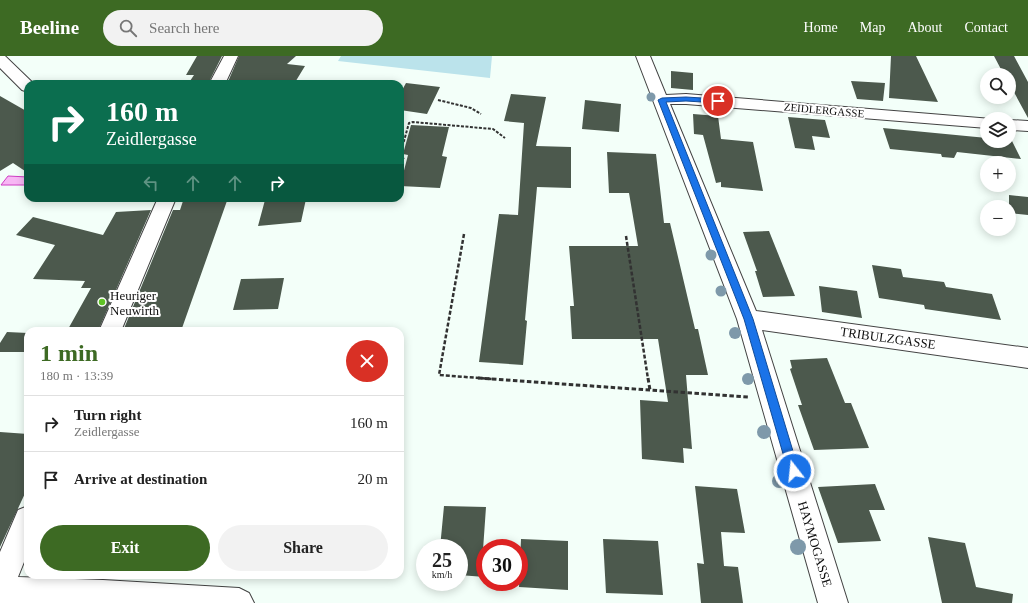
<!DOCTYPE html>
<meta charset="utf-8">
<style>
body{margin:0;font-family:Georgia,serif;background:#f2f2f2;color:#222;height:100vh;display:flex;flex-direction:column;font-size:15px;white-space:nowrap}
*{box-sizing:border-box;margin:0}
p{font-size:13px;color:#767676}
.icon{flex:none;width:22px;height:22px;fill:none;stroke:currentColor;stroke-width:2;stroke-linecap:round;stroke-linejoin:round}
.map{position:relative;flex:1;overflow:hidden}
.details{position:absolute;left:24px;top:271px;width:380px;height:252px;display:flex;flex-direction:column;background:#fff;border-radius:12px;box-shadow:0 2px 10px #0003}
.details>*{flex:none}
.banner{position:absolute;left:24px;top:24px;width:380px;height:122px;border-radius:12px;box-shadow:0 2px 10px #0003;background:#0b6e4f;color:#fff;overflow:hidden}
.buttons{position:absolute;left:980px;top:12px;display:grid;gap:8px}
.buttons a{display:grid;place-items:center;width:36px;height:36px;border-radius:50%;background:#fff;box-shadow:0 2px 10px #0003;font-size:20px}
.speed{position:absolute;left:416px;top:483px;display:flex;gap:8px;font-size:20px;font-weight:700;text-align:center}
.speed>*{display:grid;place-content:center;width:52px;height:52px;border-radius:50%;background:#fff;box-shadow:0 2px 10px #0003;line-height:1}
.speed small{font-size:10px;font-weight:400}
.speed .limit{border:6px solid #d22;background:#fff;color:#111}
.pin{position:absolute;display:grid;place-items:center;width:34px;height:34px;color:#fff;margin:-17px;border:2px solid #fff;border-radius:50%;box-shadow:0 1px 4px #0007}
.me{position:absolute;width:44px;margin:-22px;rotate:344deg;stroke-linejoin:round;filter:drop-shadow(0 0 3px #0008)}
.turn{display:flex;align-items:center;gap:14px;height:84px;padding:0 16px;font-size:18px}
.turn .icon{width:52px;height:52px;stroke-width:2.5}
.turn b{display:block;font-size:28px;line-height:34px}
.lanes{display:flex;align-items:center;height:38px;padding:0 16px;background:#0003;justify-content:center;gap:20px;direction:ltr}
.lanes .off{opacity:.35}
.round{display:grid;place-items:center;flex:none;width:42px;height:42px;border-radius:21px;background:#f2f2f2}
.overview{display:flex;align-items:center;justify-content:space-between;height:68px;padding:0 16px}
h1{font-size:24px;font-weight:700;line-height:30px;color:#3d6a23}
.primary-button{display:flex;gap:8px;margin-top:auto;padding:8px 16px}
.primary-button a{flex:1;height:46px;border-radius:24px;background:#3d6a23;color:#fff;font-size:16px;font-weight:700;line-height:46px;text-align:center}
.primary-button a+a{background:#f2f2f2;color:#222}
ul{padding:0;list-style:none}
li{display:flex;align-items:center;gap:12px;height:56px;padding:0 16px;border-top:1px solid #e0e0e0}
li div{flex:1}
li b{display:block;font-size:15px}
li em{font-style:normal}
header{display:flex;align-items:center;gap:24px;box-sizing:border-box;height:56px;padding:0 20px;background:#3d6a23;color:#fff}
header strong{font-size:19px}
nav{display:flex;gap:22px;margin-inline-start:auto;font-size:14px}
.search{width:280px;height:36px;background:#f2f2f2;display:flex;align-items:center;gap:10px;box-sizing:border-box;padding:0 14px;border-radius:22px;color:#767676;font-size:15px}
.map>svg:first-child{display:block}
.green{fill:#bbe3eb}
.water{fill:#f7b7f4;stroke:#cf3dc4}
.building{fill:#4c594d}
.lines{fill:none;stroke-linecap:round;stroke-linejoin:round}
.minor-casing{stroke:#434343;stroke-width:2}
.path-far2{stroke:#323232;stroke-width:2;stroke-dasharray:3 1.5;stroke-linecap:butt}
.path-far1{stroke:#323232;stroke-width:2.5;stroke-dasharray:4 2;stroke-linecap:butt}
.path{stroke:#323232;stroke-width:3;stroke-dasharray:4.5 2.5;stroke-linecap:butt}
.minor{fill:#fff;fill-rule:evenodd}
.tree{fill:#7e99aa}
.route{fill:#1a73e8;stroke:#114b97}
.poi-dot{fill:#5fc325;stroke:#fff;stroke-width:1.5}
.labels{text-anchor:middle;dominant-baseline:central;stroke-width:4;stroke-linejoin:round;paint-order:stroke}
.far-street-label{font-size:11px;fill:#101010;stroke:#fff}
.poi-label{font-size:13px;fill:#101010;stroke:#fff;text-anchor:start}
.street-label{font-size:13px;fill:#101010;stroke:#fff}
</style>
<header>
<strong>Beeline</strong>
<div class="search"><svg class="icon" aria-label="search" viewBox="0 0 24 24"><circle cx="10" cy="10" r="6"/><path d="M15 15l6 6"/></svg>Search here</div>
<nav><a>Home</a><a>Map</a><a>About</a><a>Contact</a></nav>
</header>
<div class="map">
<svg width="1028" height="547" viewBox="0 0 1028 547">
<rect width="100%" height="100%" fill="#f3fff9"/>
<path class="green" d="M341,0h151l-2,22 -152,-17z"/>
<path class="water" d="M8,120l20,1v8h-27z"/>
<path class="building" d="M197,0h25l-14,28h-20l6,-9h-8z
M239,0h57l-9,8 18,2 -11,18h-67z
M891,0h25l22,46 -49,-4z
M994,0h20l14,26v36l-19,-35v-8h-5z
M671,15l22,2v17l-22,-2z
M851,25l34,2 -2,18 -26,-2z
M406,27l34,4 -13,27 -27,-4v-16z
M511,38l35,3 -10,49 35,1v41l-34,-1 -12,133 2,1 -4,44 -44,-3 20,-148 19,1 6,-92 -20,-2z
M0,40l28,16v61l-15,-10 -13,8z
M585,44l36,4 -2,28 -37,-3z
M693,58l25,2 3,23 32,3 10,49 -42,-4v-5l-5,1 -13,-48 -9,-1z
M788,61l37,3 5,18 -18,-2 3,14 -20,-2z
M411,69l38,2 -7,29 5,1 -7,31 -40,-2 8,-31 -5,-1z
M883,72l104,10v3h25l9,18 -64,-7 -3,6 -12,-1 -1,-3 -51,-5z
M607,96l49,2 8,69h6l25,106h3l10,46h-22l6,74 -9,-1 1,15 -42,-4 -2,-59 28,2 -10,-63h-86l-2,-33h4l-5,-60h69l-9,-53h-20z
M1009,139l19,2v18l-19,-2z
M184,142h44l-47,133h-58l50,-121h7z
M306,143l-5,23 -43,4 7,-26z
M151,154l-53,121h-31l24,-43h-10l4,-7 -52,-2 22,-34 -39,-10 17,-18 70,18 13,-23z
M769,175l26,65 -32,1 -8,-26h2l-14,-39z
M872,209l29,4 2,8 41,5 2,5 46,7 9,26 -76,-11 -1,-4 -45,-7z
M284,222l-6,31 -45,1 8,-31z
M819,230l38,5 5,27 -40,-6z
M7,276l21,1v19h-28v-9z
M827,302l18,45h6l18,45 -55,2 -16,-45h4l-12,-36 2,-1 -2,-8z
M0,376l28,2v53l-28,60z
M875,428l10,26h-16l12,31 -43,2 -20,-56z
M695,430l42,3 8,44 -24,-1 3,34 14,1 5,36h-42l-4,-40 7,1z
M444,450l42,1 -3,43h2v27l-26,-2v-27h-19z
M928,481l37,6 11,44 37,7 -1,9h-70z
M521,483l47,2v49l-49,-3z
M603,483l55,2 5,54 -57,-2z"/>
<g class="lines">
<defs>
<path id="minor" d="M0,0h5l29,28h-6v8l-6,-2 -22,-22z
M224,0h14l-13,28h-16z
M636,0h14l16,39 20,-1 306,25h-5v9l-301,-24h-16l86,207 272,37v20l-266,-38 86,273h-30l-81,-284z
M1009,64l19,1v10l-19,-1z
M158,142h18l-55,133h-22z
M28,450v46l-10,25 85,3 136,8 10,5 5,10h-254v-51l18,-42z"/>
</defs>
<use href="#minor" class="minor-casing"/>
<path class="path-far2" d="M438,44l33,8 10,6
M400,99l9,-32 4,-1 80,7 12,9
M400,99l4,4"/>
<path class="path-far1" d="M464,178l-25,141 53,4
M626,180l22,143"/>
<path class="path" d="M478,322l270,19
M648,322l2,12"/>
<use href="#minor" class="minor"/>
</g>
<g class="tree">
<circle cx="651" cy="41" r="4.5"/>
<circle cx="711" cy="199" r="5.5"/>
<circle cx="721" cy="235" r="5.5"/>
<circle cx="735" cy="277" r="6"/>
<circle cx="748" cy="323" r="6"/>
<circle cx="764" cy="376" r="7"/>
<circle cx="779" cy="425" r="7"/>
<circle cx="798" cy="491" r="8"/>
</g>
<path class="route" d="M686,41l32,2 3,2 -3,2 -32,-2 -20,1 87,217 46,152 -1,4 -4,1 -4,-1 -2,-4 -44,-152 -86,-219 4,-2z"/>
<circle class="poi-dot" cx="102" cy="246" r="4"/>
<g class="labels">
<g class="far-street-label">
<text transform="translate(824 54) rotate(5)">ZEIDLERGASSE</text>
</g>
<g class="poi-label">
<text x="110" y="239">Heuriger<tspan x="110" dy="15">Neuwirth</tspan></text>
</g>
<g class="street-label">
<text transform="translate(888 282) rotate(8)">TRIBULZGASSE</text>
<text transform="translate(815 488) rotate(73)">HAYMOGASSE</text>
</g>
</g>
</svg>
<div class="buttons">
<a><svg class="icon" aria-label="search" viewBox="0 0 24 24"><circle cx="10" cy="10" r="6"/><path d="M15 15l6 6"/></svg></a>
<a><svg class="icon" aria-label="layers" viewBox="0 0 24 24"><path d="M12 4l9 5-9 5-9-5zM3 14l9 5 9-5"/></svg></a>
<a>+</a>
<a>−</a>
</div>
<div class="speed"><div>25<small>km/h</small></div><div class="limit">30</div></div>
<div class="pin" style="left:718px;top:45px;background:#d93025"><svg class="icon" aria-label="arrive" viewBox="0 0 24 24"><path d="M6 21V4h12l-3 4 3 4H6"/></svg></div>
<svg class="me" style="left:794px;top:415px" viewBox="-20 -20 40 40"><circle r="17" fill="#1a73e8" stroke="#fff" stroke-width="3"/><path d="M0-11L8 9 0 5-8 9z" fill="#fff"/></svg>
<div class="banner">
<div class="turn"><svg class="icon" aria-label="right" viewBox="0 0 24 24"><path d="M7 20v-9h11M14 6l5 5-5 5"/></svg><div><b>160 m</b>Zeidlergasse</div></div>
<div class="lanes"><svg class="icon off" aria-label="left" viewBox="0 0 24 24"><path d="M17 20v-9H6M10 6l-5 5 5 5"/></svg><svg class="icon off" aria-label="ahead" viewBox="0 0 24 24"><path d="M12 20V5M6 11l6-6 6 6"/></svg><svg class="icon off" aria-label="ahead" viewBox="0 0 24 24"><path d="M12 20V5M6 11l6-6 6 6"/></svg><svg class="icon" aria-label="right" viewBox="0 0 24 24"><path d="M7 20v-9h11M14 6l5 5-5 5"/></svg></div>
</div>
<section class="details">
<div class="overview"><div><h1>1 min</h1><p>180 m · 13:39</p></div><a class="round" style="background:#d93025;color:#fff"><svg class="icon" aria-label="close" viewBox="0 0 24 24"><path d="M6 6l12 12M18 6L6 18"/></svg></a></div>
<ul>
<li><svg class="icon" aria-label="right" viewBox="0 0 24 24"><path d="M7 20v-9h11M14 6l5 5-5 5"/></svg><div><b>Turn right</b><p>Zeidlergasse</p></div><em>160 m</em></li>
<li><svg class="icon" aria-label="arrive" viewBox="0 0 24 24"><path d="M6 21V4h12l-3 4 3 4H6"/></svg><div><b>Arrive at destination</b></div><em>20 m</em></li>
</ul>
<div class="primary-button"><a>Exit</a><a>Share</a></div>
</section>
</div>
